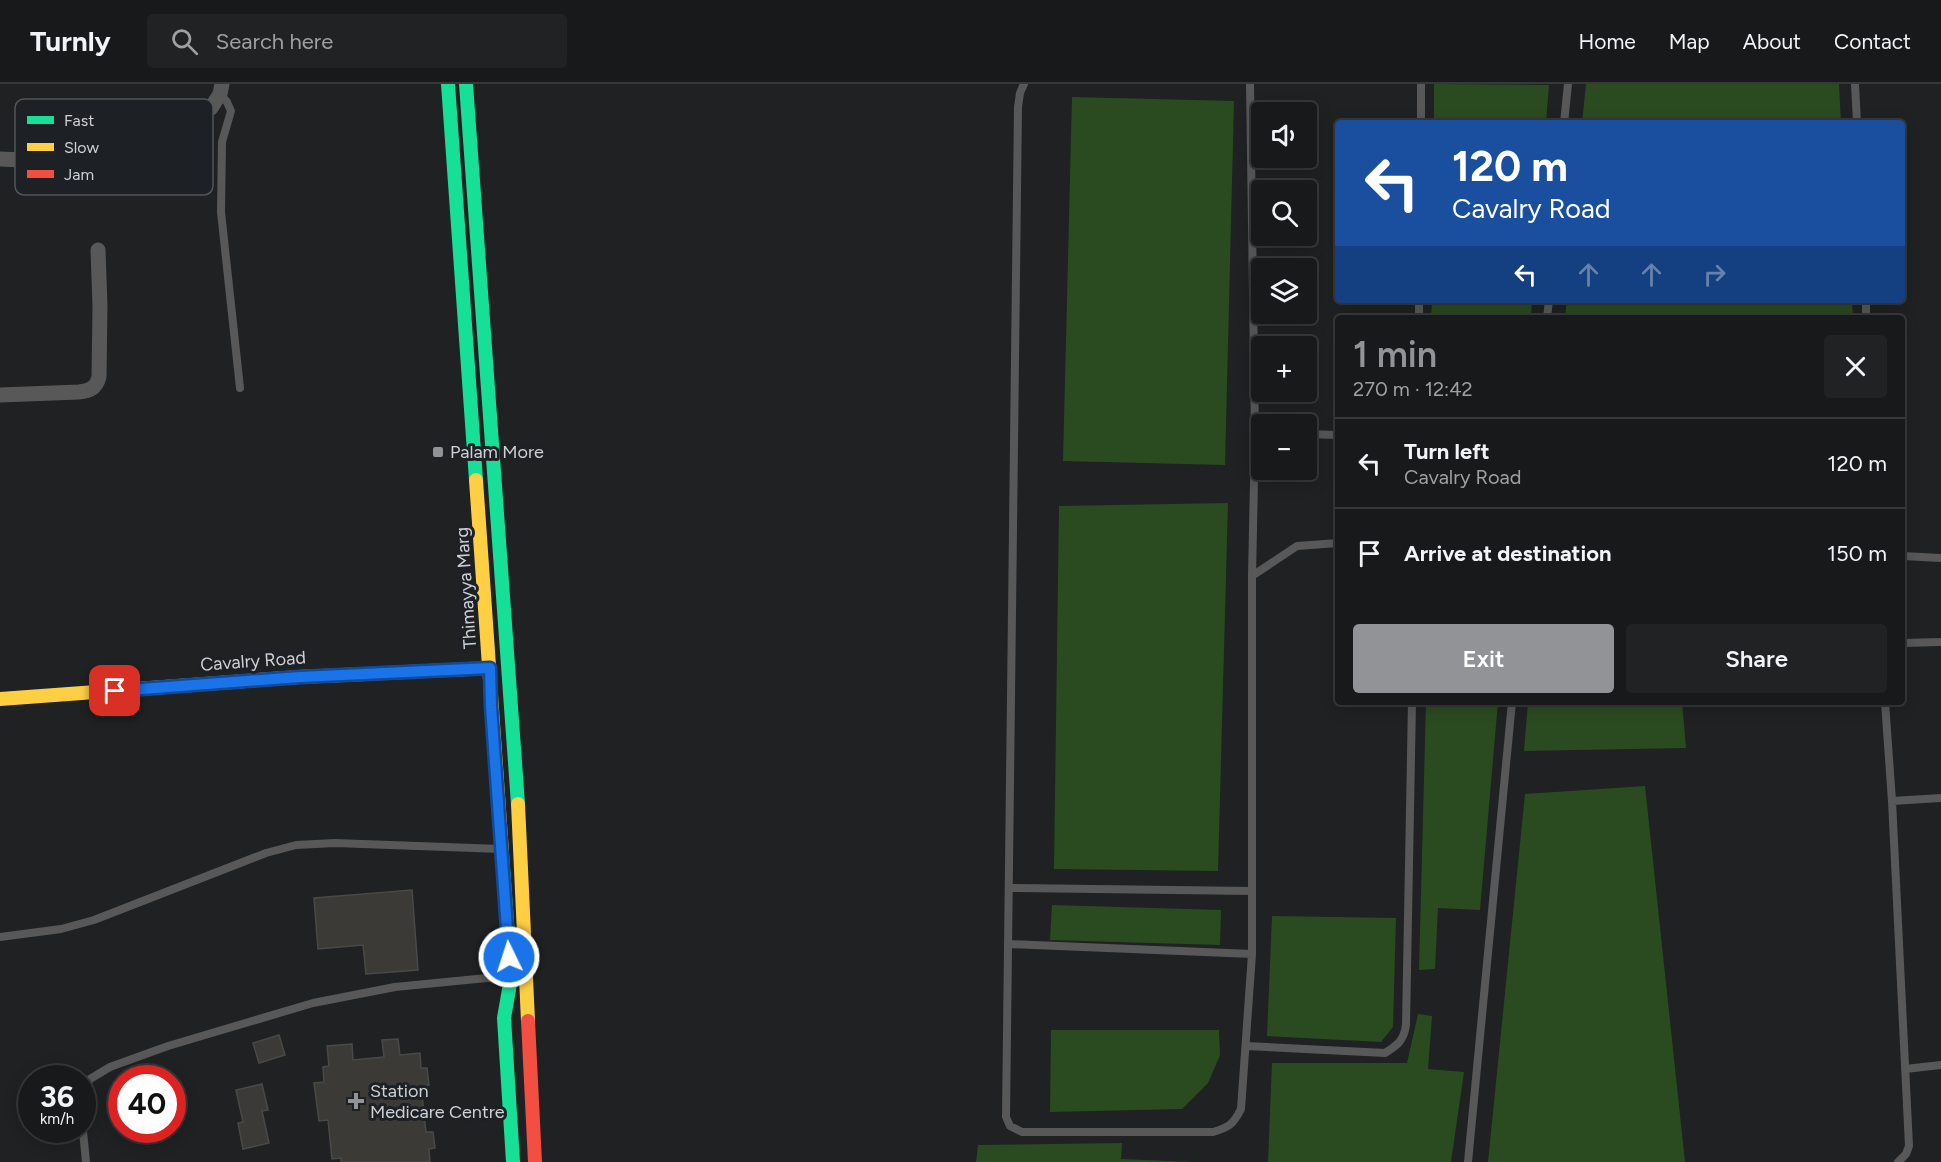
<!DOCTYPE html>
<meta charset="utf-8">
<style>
body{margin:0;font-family:Figtree,sans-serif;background:#202223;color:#f1f3f6;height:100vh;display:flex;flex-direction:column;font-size:22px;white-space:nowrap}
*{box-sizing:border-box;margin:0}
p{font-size:20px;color:#9ea0a2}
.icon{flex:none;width:33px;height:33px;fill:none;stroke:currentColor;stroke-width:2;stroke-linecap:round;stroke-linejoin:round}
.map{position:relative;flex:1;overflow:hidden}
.details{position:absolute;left:1335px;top:231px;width:570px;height:390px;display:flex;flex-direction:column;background:#17191a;border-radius:6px;box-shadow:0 3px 15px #0003,0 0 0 2px #363839}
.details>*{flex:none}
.guide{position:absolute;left:1335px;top:36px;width:570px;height:183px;border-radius:6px;box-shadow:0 3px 15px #0003,0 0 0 2px #363839;background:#1a4fa0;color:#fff;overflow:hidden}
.fabs{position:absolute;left:1251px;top:18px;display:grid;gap:12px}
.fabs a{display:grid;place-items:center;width:66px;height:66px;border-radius:6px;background:#17191a;box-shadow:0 3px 15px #0003,0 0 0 2px #363839;font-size:30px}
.speed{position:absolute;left:18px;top:981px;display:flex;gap:12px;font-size:30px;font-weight:700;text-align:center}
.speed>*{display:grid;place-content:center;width:78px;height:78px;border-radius:50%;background:#17191a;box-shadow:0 3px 15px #0003,0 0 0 2px #363839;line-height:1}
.speed small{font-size:15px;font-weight:400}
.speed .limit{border:9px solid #d22;background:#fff;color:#111}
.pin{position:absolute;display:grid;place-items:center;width:51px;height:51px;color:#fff;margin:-26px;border-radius:12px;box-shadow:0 3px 9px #0006}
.me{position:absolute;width:66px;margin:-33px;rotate:356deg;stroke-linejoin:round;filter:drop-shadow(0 0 4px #0008)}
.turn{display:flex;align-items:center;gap:21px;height:126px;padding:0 18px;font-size:27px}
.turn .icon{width:78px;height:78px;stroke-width:2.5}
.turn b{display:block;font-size:42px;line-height:51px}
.lanes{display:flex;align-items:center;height:57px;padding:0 18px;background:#0003;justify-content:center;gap:30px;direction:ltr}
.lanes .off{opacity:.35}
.round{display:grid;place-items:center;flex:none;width:63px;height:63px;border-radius:6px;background:#202223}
.headline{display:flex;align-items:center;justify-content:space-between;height:102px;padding:0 18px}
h1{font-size:36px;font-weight:600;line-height:45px;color:#919396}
.primary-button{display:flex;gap:12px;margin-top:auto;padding:12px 18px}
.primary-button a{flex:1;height:69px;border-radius:6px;background:#919396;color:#fff;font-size:24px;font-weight:600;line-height:69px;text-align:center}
.primary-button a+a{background:#202223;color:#f1f3f6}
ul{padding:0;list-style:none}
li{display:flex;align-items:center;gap:18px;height:90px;padding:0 18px;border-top:2px solid #363839}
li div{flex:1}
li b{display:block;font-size:22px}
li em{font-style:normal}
header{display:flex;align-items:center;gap:36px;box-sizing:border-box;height:84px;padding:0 30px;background:#17191a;border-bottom:2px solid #363839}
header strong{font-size:28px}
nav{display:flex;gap:33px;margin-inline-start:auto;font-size:21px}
.search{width:420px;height:54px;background:#202223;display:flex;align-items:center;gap:15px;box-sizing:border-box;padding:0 21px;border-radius:6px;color:#9ea0a2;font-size:22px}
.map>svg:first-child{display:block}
.green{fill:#2a4b20}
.building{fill:#3c3a36;stroke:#494948;stroke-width:1.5}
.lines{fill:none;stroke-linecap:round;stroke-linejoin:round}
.lane{stroke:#585858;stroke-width:8}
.street{stroke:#585858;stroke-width:15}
.fast{stroke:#16e098;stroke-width:14}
.slow{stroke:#ffcf43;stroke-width:14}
.jam{stroke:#f24e42;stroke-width:14}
.route-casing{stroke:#114b97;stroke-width:15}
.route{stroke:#1a73e8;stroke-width:10}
.poi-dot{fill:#919396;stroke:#1d2125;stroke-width:2}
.labels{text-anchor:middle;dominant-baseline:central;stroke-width:6;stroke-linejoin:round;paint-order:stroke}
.poi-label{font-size:18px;fill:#cfd1d4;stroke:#1d2125;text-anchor:start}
.street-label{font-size:18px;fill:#cfd1d4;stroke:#1d2125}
.key{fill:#1d2125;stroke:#52565a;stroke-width:1.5}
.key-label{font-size:16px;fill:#cfd1d4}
</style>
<header>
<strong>Turnly</strong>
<div class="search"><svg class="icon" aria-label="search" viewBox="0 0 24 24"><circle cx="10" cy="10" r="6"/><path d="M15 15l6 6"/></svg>Search here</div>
<nav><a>Home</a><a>Map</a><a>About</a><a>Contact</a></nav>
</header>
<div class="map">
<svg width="1941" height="1078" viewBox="0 0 1941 1078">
<rect width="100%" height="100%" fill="#1f2123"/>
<path class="green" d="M1434,0l115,1 -3,38h-112z
M1586,0h253l2,39h-259z
M1072,13l162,4 -9,364 -162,-4z
M1432,216h100l-1,18h-100z
M1567,216h285l1,18h-288z
M1228,419l-10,368 -164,-2 5,-363z
M1426,618h72l-18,208 -42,-2 -3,61 -16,1z
M1528,618h154l4,46 -162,3z
M1645,702l40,376h-197l37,-368z
M1052,821l169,5 -1,35 -170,-5z
M1272,832l124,2 -3,109 -12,15 -114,-6z
M1418,930l14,2 -4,53 36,3 -13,90h-183l4,-99h135z
M1051,946h168l1,25 -12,28 -26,26 -132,3z
M1122,1059l-1,16 73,3h-218l2,-17z"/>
<path class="building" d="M412,806l6,80 -52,4 -3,-29 -45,4 -4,-51z
M279,951l6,20 -26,8 -6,-20z
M398,955l2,16 20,-2 1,15h6l2,17 -8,1 5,46h7l2,16 -6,1 1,13h-89v-4l-9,1 -4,-39 -9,1 -5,-38 10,-1 -1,-15 6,-1 -2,-20 25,-2 1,16 31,-3 -2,-17z
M262,1000l6,26 -6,1 7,32 -26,6 -5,-26 5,-1 -7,-32z"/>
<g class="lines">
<path class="lane" d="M1024,0l-4,9 -2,14 -12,1010 4,9 12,6h191c16,-5 20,-7 28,-23l11,-155v-378l3,-142 -5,-350
M1855,0l2,39
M220,10l7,8 4,9 -9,31 -1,70 19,176
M1421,39v-39
M1564,39l4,-39
M1866,216v18
M1419,234v-18
M1547,234l2,-18
M1306,350l32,1
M1902,472l39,2
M1252,492l45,-30 41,-3
M1902,559l39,-1
M1885,618l7,99 17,345 -3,8 -8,8
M1892,717l49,-3
M1009,804l243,3
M0,853l61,-8 33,-9 172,-67 30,-8 39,-2 166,6
M1008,860l244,10
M1246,962l139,7c13,-8 19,-13 21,-28l6,-323
M1905,985l36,-4
M82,1011l8,-16 20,-12 58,-21 145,-43 82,-16 92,-9h22
M82,1037l4,41
M1468,1078l44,-460"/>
<path class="street" d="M0,75l47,2 29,-1 42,-11 93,-41 9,-14 2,-10
M0,311l79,-3c11,-1 17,-4 20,-15l1,-71 -2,-56"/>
<path class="fast" d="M448,0l28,396
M466,0l52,720
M502,768l9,126 -7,40 9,144"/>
<path class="slow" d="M476,396l26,372
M0,615l299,-22 66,-3
M518,720l10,217"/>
<path class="jam" d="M365,590l125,-6
M528,937l7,141"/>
</g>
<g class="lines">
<defs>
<path id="route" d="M115,607l185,-14 190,-9 1,38 18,251"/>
</defs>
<use href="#route" class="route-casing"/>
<use href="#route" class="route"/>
</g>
<g class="poi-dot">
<rect x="432" y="362" width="12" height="12" rx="3"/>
<path d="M353 1008h6v6h6v6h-6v6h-6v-6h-6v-6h6z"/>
</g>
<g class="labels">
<g class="poi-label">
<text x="450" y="368">Palam More</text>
<text x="370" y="1007">Station<tspan x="370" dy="21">Medicare Centre</tspan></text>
</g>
<g class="street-label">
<text transform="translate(466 504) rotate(-94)">Thimayya Marg</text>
<text transform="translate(253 577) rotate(-4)">Cavalry Road</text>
</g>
</g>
<rect x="15" y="15" width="198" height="96" rx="9" class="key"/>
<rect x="27" y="32" width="27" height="8" fill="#16e098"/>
<rect x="27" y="59" width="27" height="8" fill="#ffcf43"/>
<rect x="27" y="86" width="27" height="8" fill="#f24e42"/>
<g class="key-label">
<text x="64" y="42">Fast</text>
<text x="64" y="69">Slow</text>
<text x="64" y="96">Jam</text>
</g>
</svg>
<div class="fabs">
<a><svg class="icon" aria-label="sound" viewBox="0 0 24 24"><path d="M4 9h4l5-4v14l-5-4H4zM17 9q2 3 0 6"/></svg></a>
<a><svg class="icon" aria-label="search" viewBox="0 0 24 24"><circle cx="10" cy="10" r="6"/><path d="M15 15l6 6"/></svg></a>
<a><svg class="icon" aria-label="layers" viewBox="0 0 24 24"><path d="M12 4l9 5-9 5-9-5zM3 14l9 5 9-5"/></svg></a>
<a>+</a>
<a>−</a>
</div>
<div class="speed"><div>36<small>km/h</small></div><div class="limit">40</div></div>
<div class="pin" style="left:115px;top:607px;background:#d93025"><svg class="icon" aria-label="arrive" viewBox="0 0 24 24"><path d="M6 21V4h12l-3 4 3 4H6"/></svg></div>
<svg class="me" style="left:509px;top:873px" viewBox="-20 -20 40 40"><circle r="17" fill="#1a73e8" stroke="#fff" stroke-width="3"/><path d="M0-11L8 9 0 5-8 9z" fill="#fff"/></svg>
<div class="guide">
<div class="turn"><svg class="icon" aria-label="left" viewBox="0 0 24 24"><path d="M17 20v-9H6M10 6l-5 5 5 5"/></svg><div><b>120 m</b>Cavalry Road</div></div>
<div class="lanes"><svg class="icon" aria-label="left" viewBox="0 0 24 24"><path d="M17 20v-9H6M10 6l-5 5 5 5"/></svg><svg class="icon off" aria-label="ahead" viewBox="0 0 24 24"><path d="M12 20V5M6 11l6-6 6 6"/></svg><svg class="icon off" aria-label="ahead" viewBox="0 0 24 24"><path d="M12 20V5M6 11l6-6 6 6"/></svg><svg class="icon off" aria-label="right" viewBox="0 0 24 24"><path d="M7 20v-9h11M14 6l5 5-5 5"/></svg></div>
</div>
<section class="details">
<div class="headline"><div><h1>1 min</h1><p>270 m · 12:42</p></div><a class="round"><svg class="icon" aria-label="close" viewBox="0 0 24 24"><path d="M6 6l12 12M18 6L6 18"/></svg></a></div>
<ul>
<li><svg class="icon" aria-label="left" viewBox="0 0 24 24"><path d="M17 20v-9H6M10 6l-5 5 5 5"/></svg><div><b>Turn left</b><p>Cavalry Road</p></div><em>120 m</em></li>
<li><svg class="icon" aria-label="arrive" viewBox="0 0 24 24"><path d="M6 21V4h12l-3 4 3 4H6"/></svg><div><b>Arrive at destination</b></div><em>150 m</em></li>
</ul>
<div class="primary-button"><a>Exit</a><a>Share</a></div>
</section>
</div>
